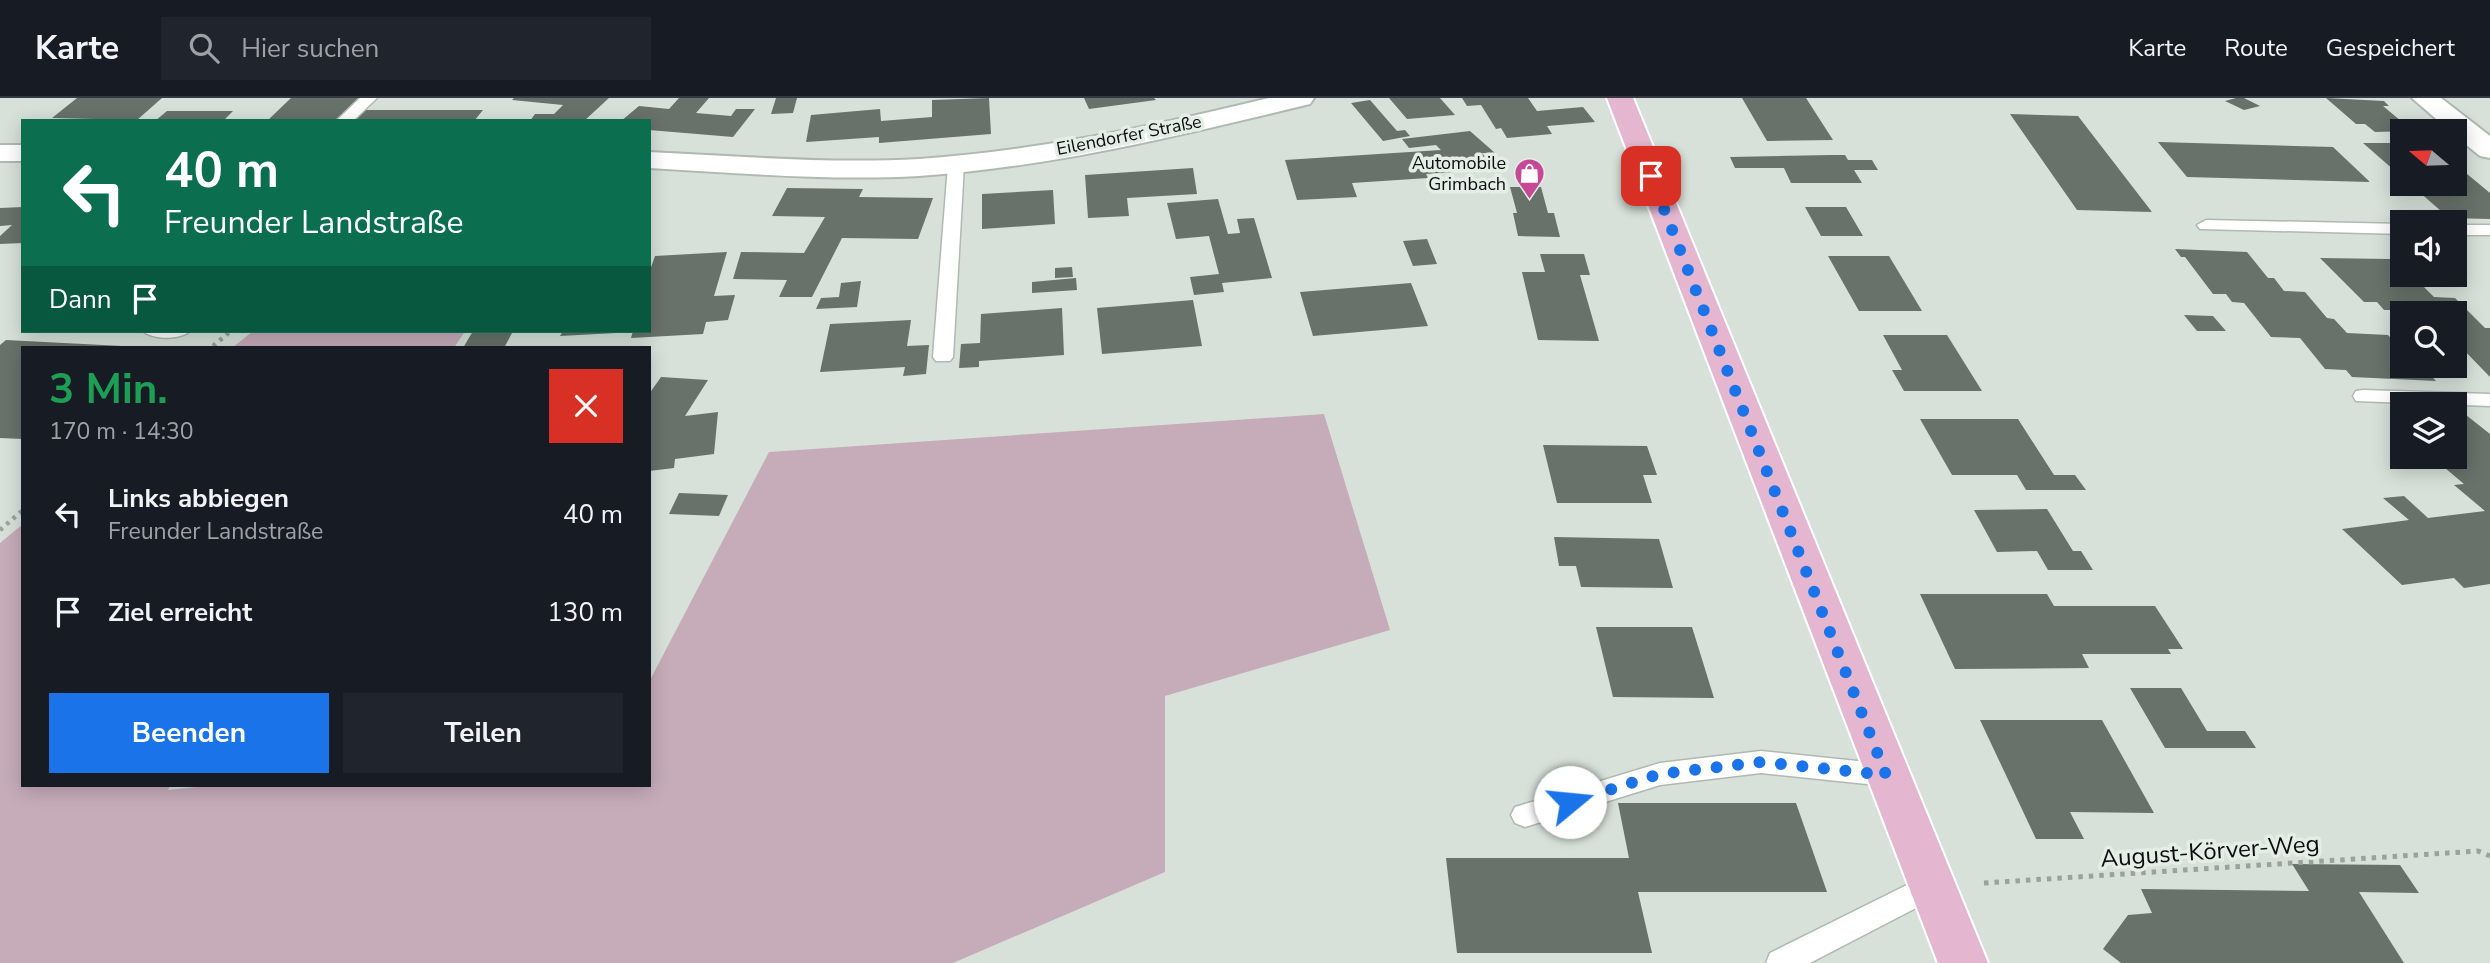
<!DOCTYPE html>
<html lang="de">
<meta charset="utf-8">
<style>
body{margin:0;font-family:"Nunito Sans",sans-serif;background:#20242c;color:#f1f3f6;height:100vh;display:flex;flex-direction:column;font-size:26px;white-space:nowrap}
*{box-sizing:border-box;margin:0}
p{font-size:23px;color:#9ea1a6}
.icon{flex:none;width:38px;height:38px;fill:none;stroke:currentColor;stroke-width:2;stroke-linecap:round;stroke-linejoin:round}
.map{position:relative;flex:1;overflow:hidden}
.sheet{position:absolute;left:21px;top:248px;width:630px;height:441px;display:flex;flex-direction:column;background:#171b24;border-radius:0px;box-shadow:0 4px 18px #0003}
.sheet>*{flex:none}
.guide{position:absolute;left:21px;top:21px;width:630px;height:214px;border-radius:0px;box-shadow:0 4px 18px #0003;background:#0b6e4f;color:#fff;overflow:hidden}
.needle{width:46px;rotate:289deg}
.fabs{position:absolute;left:2390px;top:21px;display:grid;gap:14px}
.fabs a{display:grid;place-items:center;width:77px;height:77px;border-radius:0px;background:#171b24;box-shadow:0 4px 18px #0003;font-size:35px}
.pin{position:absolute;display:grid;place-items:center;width:60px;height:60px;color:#fff;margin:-30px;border-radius:14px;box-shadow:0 4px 10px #0006}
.me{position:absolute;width:77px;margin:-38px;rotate:73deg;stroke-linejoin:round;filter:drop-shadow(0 0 5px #0008)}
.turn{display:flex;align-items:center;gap:24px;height:147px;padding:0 28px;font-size:32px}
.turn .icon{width:91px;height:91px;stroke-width:2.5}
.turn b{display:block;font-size:49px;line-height:60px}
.then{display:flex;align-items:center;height:66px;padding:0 28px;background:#0003;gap:14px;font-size:26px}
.round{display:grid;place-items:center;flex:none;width:74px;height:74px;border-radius:0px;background:#20242c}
.head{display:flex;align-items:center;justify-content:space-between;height:119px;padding:0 28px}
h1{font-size:42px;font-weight:700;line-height:52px;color:#1e9e55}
.primary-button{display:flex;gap:14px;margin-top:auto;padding:14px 28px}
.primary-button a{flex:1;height:80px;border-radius:0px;background:#1a73e8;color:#fff;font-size:28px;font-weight:700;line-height:80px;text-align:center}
.primary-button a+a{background:#20242c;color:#f1f3f6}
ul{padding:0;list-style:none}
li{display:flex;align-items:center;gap:21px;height:98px;padding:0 28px}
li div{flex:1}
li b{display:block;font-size:26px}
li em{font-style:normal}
header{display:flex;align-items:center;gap:42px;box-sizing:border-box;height:98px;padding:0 35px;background:#171b24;border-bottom:2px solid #363941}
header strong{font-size:33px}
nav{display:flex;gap:38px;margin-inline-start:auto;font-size:24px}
.search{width:490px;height:63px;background:#20242c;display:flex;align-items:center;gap:18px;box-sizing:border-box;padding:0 24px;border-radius:0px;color:#9ea1a6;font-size:26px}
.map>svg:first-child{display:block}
.green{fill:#c6acb9}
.building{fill:#68716a}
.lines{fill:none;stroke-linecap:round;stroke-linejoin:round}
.service-casing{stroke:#afb9b1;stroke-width:3}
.minor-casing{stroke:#afb9b1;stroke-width:4}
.tertiary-casing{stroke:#afb9b1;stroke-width:4}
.primary-casing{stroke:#fff;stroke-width:4}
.path-far1{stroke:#9aa29b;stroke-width:4.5;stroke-dasharray:3.5 5;stroke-linecap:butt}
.path{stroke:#9aa29b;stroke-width:5;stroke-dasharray:4.5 6;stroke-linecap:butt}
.service{fill:#fff;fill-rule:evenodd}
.minor{fill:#fff;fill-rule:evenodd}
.tertiary{fill:#fff;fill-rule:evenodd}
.primary{fill:#e4b6d0;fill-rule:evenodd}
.route{stroke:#1a73e8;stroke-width:12;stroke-dasharray:0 21.6}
.labels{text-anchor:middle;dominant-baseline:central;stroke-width:7;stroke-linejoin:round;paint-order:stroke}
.far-street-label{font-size:18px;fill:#0b0e0b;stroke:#e4eee6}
.far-poi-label{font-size:18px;fill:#0b0e0b;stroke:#e4eee6;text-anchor:end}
.near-street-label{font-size:24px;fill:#0b0e0b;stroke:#e4eee6}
</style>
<header>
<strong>Karte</strong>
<div class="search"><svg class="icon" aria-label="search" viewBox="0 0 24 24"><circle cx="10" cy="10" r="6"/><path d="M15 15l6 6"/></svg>Hier suchen</div>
<nav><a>Karte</a><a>Route</a><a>Gespeichert</a></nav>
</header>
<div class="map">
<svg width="2490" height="865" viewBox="0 0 2490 865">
<rect width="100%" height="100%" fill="#d7e1d9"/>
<path class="green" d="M253,233h212l-11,17h-222z
M1324,316l66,216 -225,66v176l-212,91h-953v-420l23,-19v262h147l-2,4 38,-4h443v-104l120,-230z"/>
<path class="building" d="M77,0h85l-25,22 -85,-2z
M291,0h68l-22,23h-70z
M514,0h95l-25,23h-54l5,-7h19l9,-9 -51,-5z
M679,0h30l-13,15 35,3 5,-7h19l-22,28 -84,-7v-9h-28l18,-15 30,3z
M776,0h21l-4,15 -22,1z
M989,0l2,36 -112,9v-6l-73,5 5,-27 69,-6 1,12 51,-4v-17z
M1084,0h70l2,2 -67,9z
M1389,0h51l15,17 -48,4z
M1462,0h66l9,13 46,-4 12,15 -48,4 5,8 -45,4 -6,-10 -5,1 -15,-24 -14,1z
M1742,0h64l27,42 -66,1z
M2236,0h8l16,8 -16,4 -19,-9z
M2326,0l58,3 5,5h-6l30,25 -38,1 -10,-8h-9z
M1370,2l27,31 8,-1 5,6 -27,5 -32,-38z
M364,12h119l-9,11h-121z
M167,13h66l-10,10h-68z
M2010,16l68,2 74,96 -75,-2z
M1470,33l25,22h-13l12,16 -68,5 2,4 -76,5 5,14 -60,3 -12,-40 156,-10 -5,-5 -27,3 -7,-9z
M2158,44l175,5 37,35 -183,-5z
M2363,45h40v35z
M1831,57h14l3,5h24l6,10h-24l8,13h-71l-7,-15h-49l-5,-11z
M2455,66l35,29v26l-41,-1 -39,-34h45z
M1193,70l4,26 -70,4 2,18 -41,2 -3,-43z
M1510,89h31l7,26h6l6,24 -42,-1 -5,-23h4z
M787,90l76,1 -4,8 74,1 -15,41 -76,-1 -30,59h-33l8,-17 -54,-1 8,-27 63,1 21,-36 -53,-1z
M1053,92l2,34 -73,5v-35z
M1218,101l10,35 12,-1 -3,-14 17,-1 18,60 -50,5 2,9 -30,3 -4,-18 29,-3 -10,-38 -33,3 -9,-36z
M23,109v36l-23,1v-8l12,-11 -12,1v-18z
M1805,109h41l17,29h-42z
M1427,141l10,25 -24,2 -10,-25z
M2175,151l72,3 21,26h6l10,13 21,1 22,26 7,1 13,14 41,2 15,16v15h19l14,15 -84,-4 -6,-7 -21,-1 -25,-31 -29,-1 -27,-34 -12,-1 -6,-8h-13l-28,-37h-4z
M727,154l-13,44 21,-1 -7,25 -22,2 -3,12 -72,4 2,-7h16v-58l6,-17z
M1540,156h44l6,21h-10l19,66 -61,-1 -16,-68h23z
M1828,158h61l33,55h-63z
M2320,160l70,1 13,16 13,10h6l12,12 21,1 30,30h5v49l-31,-32h-4v-32h-52v2l-6,-5h-13l-7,-8h-13z
M1072,169l1,10 -18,1v-10z
M1076,180l1,12 -45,3v-11z
M861,183l-4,26 -41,2 5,-11 18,-1 2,-14z
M1411,185l17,43 -115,10 -13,-44z
M1193,202l9,46 -100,8 -5,-46z
M1062,210l2,47 -85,6v6l-20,1 2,-24 19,-1 1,-29z
M2184,217l29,1 13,15h-29z
M911,222l-4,26 22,-1 -3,29 -23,2 2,-9 -85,5 10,-48z
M473,233h40l-9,17h-41z
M563,233h53v2l-56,3z
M1883,237h64l35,56h-78l-12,-21h10z
M6,242l116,6v2h-99v91l-23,-1v-93z
M661,279l47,3 -23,36 33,-4 -4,42 -39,5 -1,9 -25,3v-77z
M2461,313l29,23v150l-26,4 -10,-10 -52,7 -60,-56 67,-9 -26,-22 21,-2 24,22 57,-7 -31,-26 10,-1 -32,-27h23v-45z
M1920,321h98l36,56h21l11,15h-60l-9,-15h-65z
M1543,347l104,1 10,29h-14l9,28h-95z
M679,395l49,2 -9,21 -50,-2z
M2047,411l26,42h8l12,19h-45l-11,-19 -40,1 -23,-42z
M1554,439l105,2 14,49 -92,-1 -5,-21h-17z
M1920,496h127l7,12h101l28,43h-15l3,5h-89l7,14 -134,1z
M1596,529h96l22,71 -101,-1z
M2130,590h51l26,43h38l11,17h-91z
M1980,622h122l52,93 -84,-1 14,27h-48z
M1618,705h178l31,89h-189l14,61h-195l-11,-95h183z
M2292,766l108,1 19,28 -60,-1 45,71h-283l-18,-14 25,-34 24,-2 -11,-24 168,2z"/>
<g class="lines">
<defs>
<path id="service" d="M360,0h17l-24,23h-17z
M956,62l8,5 -11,192 -3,4h-14l-3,-4 15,-192z
M2206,122l197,4v10l-203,-5 -3,-4z
M2455,127h35v10h-35z
M143,233h47c-9,9 -38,9 -47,0z
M2363,292l127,4v12l-134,-5 -3,-5 3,-5z
M1761,653l125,13 10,3 3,8 -3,8 -10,3 -125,-13 -101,12 -135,42 -10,-4 -4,-8 4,-8 145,-44z
M1931,775l10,4 4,9 -4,9 -131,68h-44l4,-10z"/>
<path id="minor" d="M2412,0h29l49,38v22l-10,-2 -25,-20v-5h-5z"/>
<path id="tertiary" d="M1269,0h45l-4,6c-128,31 -258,63 -391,72 -89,5 -180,-3 -270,-8v-16c90,4 180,12 270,7 118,-8 235,-33 350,-61z
M0,47h23v16h-23z"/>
<path id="primary" d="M1607,0h26l355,865h-50z"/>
</defs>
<use href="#service" class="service-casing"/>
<use href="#minor" class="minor-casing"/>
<use href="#tertiary" class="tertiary-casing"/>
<use href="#primary" class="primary-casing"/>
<path class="path-far1" d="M213,248l18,-15
M0,432l23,-20"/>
<path class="path" d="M1984,785l494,-32 12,5"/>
<use href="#service" class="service"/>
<use href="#minor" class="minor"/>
<use href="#tertiary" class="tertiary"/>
<use href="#primary" class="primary"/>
</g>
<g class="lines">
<path class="route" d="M1570,704l90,-28 101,-12 125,13 -235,-599"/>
</g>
<defs>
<symbol id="shop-pin" viewBox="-11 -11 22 30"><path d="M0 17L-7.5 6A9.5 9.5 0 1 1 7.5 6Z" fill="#c64897" stroke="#e4eee6"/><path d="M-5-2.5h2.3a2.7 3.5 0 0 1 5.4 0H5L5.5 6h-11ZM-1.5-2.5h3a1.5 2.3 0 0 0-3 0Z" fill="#fff"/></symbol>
</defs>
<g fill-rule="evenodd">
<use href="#shop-pin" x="1512" y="58" width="35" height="47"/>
</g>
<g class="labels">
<g class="far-street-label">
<text transform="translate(1129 37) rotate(-11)">Eilendorfer Straße</text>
</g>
<g class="far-poi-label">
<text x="1506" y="65">Automobile<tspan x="1506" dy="21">Grimbach</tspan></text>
</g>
<g class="near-street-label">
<text transform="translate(2210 753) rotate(-4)">August-Körver-Weg</text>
</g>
</g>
</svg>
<div class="fabs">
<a><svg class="needle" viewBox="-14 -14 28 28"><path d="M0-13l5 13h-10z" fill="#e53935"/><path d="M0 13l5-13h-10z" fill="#9ea1a6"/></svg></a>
<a><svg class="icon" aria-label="sound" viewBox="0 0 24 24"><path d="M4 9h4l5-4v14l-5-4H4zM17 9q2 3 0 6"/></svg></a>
<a><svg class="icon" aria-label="search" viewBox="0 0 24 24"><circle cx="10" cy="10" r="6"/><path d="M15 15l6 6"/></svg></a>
<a><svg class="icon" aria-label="layers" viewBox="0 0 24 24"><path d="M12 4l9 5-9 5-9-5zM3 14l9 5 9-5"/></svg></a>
</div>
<div class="pin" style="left:1651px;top:78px;background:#d93025"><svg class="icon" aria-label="arrive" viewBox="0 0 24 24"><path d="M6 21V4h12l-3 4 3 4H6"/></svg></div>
<svg class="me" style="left:1570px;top:704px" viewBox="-20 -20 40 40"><circle r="19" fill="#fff"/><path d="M0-13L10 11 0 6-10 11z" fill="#1a73e8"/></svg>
<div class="guide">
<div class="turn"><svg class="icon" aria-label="left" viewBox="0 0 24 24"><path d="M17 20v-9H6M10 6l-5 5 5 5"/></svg><div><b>40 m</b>Freunder Landstraße</div></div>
<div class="then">Dann<svg class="icon" aria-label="arrive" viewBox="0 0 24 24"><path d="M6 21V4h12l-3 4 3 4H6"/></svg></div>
</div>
<section class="sheet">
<div class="head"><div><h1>3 Min.</h1><p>170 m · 14:30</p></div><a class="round" style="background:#d93025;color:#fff"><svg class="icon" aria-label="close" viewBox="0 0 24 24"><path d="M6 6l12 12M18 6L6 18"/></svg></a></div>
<ul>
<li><svg class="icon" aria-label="left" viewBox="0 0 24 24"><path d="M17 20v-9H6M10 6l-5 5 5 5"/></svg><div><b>Links abbiegen</b><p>Freunder Landstraße</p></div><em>40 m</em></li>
<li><svg class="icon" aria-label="arrive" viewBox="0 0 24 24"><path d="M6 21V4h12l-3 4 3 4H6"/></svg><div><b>Ziel erreicht</b></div><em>130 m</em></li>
</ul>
<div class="primary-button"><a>Beenden</a><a>Teilen</a></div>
</section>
</div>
